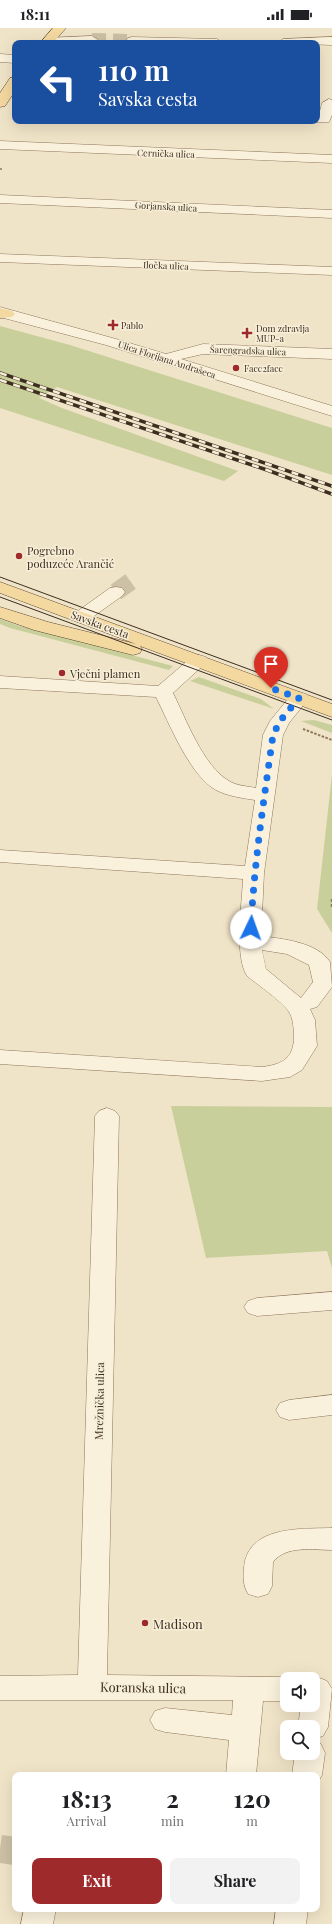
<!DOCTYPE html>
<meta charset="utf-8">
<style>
body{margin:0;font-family:"Playfair Display",serif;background:#f2f2f2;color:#202124;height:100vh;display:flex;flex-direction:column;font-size:15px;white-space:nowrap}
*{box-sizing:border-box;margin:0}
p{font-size:13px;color:#757577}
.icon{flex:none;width:22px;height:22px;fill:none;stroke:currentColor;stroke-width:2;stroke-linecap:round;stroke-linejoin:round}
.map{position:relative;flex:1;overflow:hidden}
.side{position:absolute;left:12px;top:1744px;width:308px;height:140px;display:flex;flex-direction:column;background:#fff;border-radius:8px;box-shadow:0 4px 16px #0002}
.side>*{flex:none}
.banner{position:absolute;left:12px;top:12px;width:308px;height:84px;border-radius:8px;box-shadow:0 4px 16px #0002;background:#1a4fa0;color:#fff;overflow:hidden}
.fabs{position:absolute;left:280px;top:1644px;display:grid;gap:8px}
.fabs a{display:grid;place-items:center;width:40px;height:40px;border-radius:8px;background:#fff;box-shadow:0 4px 16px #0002;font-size:20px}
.pin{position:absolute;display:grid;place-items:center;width:34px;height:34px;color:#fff;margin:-41px -17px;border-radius:50% 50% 50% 0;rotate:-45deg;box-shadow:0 0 4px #0007}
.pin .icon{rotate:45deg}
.me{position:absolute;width:44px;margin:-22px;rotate:3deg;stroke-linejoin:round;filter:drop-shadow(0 0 3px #0008)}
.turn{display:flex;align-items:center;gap:14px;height:84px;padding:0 20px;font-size:18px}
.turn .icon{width:52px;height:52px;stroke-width:2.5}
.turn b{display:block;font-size:28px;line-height:34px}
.eta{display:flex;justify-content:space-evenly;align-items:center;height:68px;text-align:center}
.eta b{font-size:24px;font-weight:700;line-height:28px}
.button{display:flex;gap:8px;margin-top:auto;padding:8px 20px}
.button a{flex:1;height:46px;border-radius:8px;background:#9e2a2b;color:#fff;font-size:16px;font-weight:700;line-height:46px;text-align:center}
.button a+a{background:#f2f2f2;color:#202124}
.status{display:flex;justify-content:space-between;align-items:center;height:28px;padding:0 20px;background:#fff;direction:ltr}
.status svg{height:11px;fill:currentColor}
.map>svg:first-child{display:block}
.green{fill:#c9cf9b}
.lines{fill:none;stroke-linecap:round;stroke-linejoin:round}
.minor-tunnel-far2{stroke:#ccc0a6;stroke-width:14;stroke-dasharray:14 7;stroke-linecap:butt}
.minor-tunnel-far1{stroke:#ccc0a6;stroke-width:18;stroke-dasharray:18 9;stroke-linecap:butt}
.minor-tunnel{stroke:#ccc0a6;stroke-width:28;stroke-dasharray:28 14;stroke-linecap:butt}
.minor-casing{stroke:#8d765c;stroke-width:1}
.major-casing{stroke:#5b4430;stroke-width:1}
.path-far2{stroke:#8d765c;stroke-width:1.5;stroke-dasharray:2 1.5;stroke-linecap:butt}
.path-far1{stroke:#8d765c;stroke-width:2;stroke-dasharray:2.5 1.5;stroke-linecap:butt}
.path{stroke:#8d765c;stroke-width:2.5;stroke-dasharray:3 2;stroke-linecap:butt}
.minor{fill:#faf1dc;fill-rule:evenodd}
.major{fill:#f3d9a0;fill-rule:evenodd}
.tram{stroke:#3d2e20;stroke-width:1}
.rail-casing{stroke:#3d2e20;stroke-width:3.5}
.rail{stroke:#f7eed8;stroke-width:2.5;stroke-dasharray:7;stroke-linecap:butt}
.route{stroke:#1a73e8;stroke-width:7;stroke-dasharray:0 12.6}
.poi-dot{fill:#9e2a2b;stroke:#f7eed8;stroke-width:1.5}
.labels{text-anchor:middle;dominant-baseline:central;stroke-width:3;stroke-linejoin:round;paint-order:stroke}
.far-street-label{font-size:9px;fill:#3d2e20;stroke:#f7eed8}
.far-poi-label{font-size:9px;fill:#3d2e20;stroke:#f7eed8;text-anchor:start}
.poi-label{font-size:11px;fill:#3d2e20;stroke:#f7eed8;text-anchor:start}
.street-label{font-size:11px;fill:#3d2e20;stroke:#f7eed8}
.near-poi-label{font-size:13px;fill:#3d2e20;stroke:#f7eed8;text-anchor:start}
.near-street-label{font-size:13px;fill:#3d2e20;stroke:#f7eed8}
</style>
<div class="status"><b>18:11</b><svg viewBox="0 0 49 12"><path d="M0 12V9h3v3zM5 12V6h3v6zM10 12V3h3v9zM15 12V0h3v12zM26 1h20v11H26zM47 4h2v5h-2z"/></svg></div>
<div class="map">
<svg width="332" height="1896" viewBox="0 0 332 1896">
<rect width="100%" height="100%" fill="#f0e4c8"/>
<path class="green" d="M0,298l70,19 262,83v47l-275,-88 -18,11 23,10 176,63 -14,10 -224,-73z
M0,591l20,7 153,40 -4,4 -159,-42 -10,-4z
M199,649l62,22 13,10 -84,-28z
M314,692l18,5v8l-31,-12z
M332,746v159l-15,-24z
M171,1078l161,1v161l-5,-17 -121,7z"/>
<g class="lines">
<path class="minor-tunnel-far2" d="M92,12l40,1"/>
<path class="minor-tunnel-far1" d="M116,564l18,-13"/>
<path class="minor-tunnel" d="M0,1821l15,2"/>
<defs>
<path id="minor" d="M92,8l6,4 -2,3 -55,-1 6,-4z
M132,9l85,2 6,4h-96l-1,-2 2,-3z
M332,9v8l-55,-2 6,-4z
M0,26l15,1v8l-15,-1z
M329,71l3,1v15l-3,7h-17l5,-1v-6h2l3,-12z
M0,113l332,14v8l-332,-14z
M0,167l332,15v8l-332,-15z
M0,226l332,13v8l-332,-13z
M0,279l116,32 50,15 37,-10 129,5v10l-129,-5 -22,5 151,47v10l-226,-71 -106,-28z
M116,559l6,1 3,4 -3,4 -35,25 -6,2 -6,-2 -3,-4 3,-4 35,-25z
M199,627l7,2 2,4 -35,32c13,26 30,73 56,88 8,5 18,5 27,7l7,-53 7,-14 22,-27 7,-2 7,2 3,4 -20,25 -6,12 -19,138 -3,63c22,3 56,6 69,26l2,25 -15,20 -7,2 5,11 2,26 -15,24 -12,7 -28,4 -262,-17v-14l262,17c23,-3 33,-10 32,-35 -1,-7 -1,-14 -5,-20 -6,-10 -32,-28 -42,-36 -13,-20 -5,-73 -4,-97l-243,-17v-12l245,16 10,-66c-13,-2 -28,-4 -39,-10 -26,-14 -47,-67 -60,-93l-156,-9v-12l158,10 34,-29zM262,922l25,4 22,11 4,17 -12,16 -35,-29z
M107,1080l8,3 4,5 -12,559 180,2 6,2h-6v22h-24l-7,74h-30l3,-35 -64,-8 -10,-3 -5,-9 5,-9 10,-3 67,7 1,-15h-233v-24l78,-1 17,-559 4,-5z
M332,1264v18l-75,6 -9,-3 -4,-6 4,-6 9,-3z
M332,1367v20l-43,5 -9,-3 -4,-7 4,-7 9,-3z
M332,1500v22c-19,0 -46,-5 -59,12l-1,24 -4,8 -10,3 -10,-3c-5,-9 -5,-17 -4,-27 4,-42 58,-38 88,-39z
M317,1649l10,4 5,8 -4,38 -5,9 -10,3v-12h-15l3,-22h12v-26h-2z
M313,1714l8,2 4,9 -3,22 -5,9v-9h-25l3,-22h18z
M24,1881h32l-3,15h-32z
M276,1881h32l-2,15h-32z"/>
<path id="major" d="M53,0h13l-13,15h-13z
M15,49v14l-10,15 -5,1v-14l10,-15z
M0,280l12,3 3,3 -3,3 -12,1z
M0,554l332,122v13l-192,-71 2,3 -2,4 -7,2 -99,-25 -34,-12v-11l48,15 88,22 -136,-51z"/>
</defs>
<use href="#minor" class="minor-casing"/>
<use href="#major" class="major-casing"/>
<path class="path-far2" d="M0,141h2"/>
<path class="path-far1" d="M303,701l29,11"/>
<path class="path" d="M332,871v10"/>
<use href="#minor" class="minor"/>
<use href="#major" class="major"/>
<path class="tram" d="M0,549l332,123
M0,569l332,123"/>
<defs>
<path id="rail" d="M0,345l332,113
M0,352l267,90 65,24"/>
</defs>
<use href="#rail" class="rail-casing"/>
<use href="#rail" class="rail"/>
</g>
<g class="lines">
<path class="route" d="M251,900c3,-65 13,-129 22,-193l7,-14 19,-23 -28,-10"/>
</g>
<g class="poi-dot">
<path d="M111 291h4v4h4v4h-4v4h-4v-4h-4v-4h4z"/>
<path d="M245 299h4v4h4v4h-4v4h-4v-4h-4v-4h4z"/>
<circle cx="236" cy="340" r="4"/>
<circle cx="19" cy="528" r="4"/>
<circle cx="62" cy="645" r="4"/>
<circle cx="145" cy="1595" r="4"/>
</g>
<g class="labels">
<g class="far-street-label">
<text transform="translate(166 125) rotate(2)">Cernička ulica</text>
<text transform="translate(166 178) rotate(3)">Gorjanska ulica</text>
<text transform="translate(166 237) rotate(2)">Iločka ulica</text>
<text transform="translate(248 322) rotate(2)">Šarengradska ulica</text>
<text transform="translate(167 331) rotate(18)">Ulica Florijana Andrašeca</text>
</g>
<g class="far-poi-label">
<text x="121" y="297">Pablo</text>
<text x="256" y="300">Dom zdravlja<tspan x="256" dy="10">MUP-a</tspan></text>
<text x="244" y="340">Face2face</text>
</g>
<g class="poi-label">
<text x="27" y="522">Pogrebno<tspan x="27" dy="13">poduzeće Arančić</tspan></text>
<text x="70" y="645">Vječni plamen</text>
</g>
<g class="street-label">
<text transform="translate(100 596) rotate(20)">Savska cesta</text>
<text transform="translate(99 1373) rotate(-89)">Mrežnička ulica</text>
</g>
<g class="near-poi-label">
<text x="153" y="1595">Madison</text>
</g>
<g class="near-street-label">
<text transform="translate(143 1659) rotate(1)">Koranska ulica</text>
</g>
</g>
</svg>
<div class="fabs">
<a><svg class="icon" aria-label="sound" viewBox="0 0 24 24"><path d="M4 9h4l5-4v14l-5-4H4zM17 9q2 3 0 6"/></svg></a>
<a><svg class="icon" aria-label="search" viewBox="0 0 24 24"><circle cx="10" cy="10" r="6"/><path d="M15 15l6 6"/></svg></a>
</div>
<div class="pin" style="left:271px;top:660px;background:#d93025"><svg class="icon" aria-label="arrive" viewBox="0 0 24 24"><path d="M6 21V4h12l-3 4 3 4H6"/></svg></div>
<svg class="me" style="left:251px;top:900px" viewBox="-20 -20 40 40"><circle r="19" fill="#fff"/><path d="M0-13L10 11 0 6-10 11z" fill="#1a73e8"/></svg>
<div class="banner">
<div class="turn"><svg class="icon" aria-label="left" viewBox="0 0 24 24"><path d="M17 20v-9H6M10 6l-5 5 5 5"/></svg><div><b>110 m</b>Savska cesta</div></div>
</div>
<section class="side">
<div class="eta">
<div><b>18:13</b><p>Arrival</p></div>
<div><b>2</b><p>min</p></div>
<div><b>120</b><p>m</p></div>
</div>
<div class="button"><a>Exit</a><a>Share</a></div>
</section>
</div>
